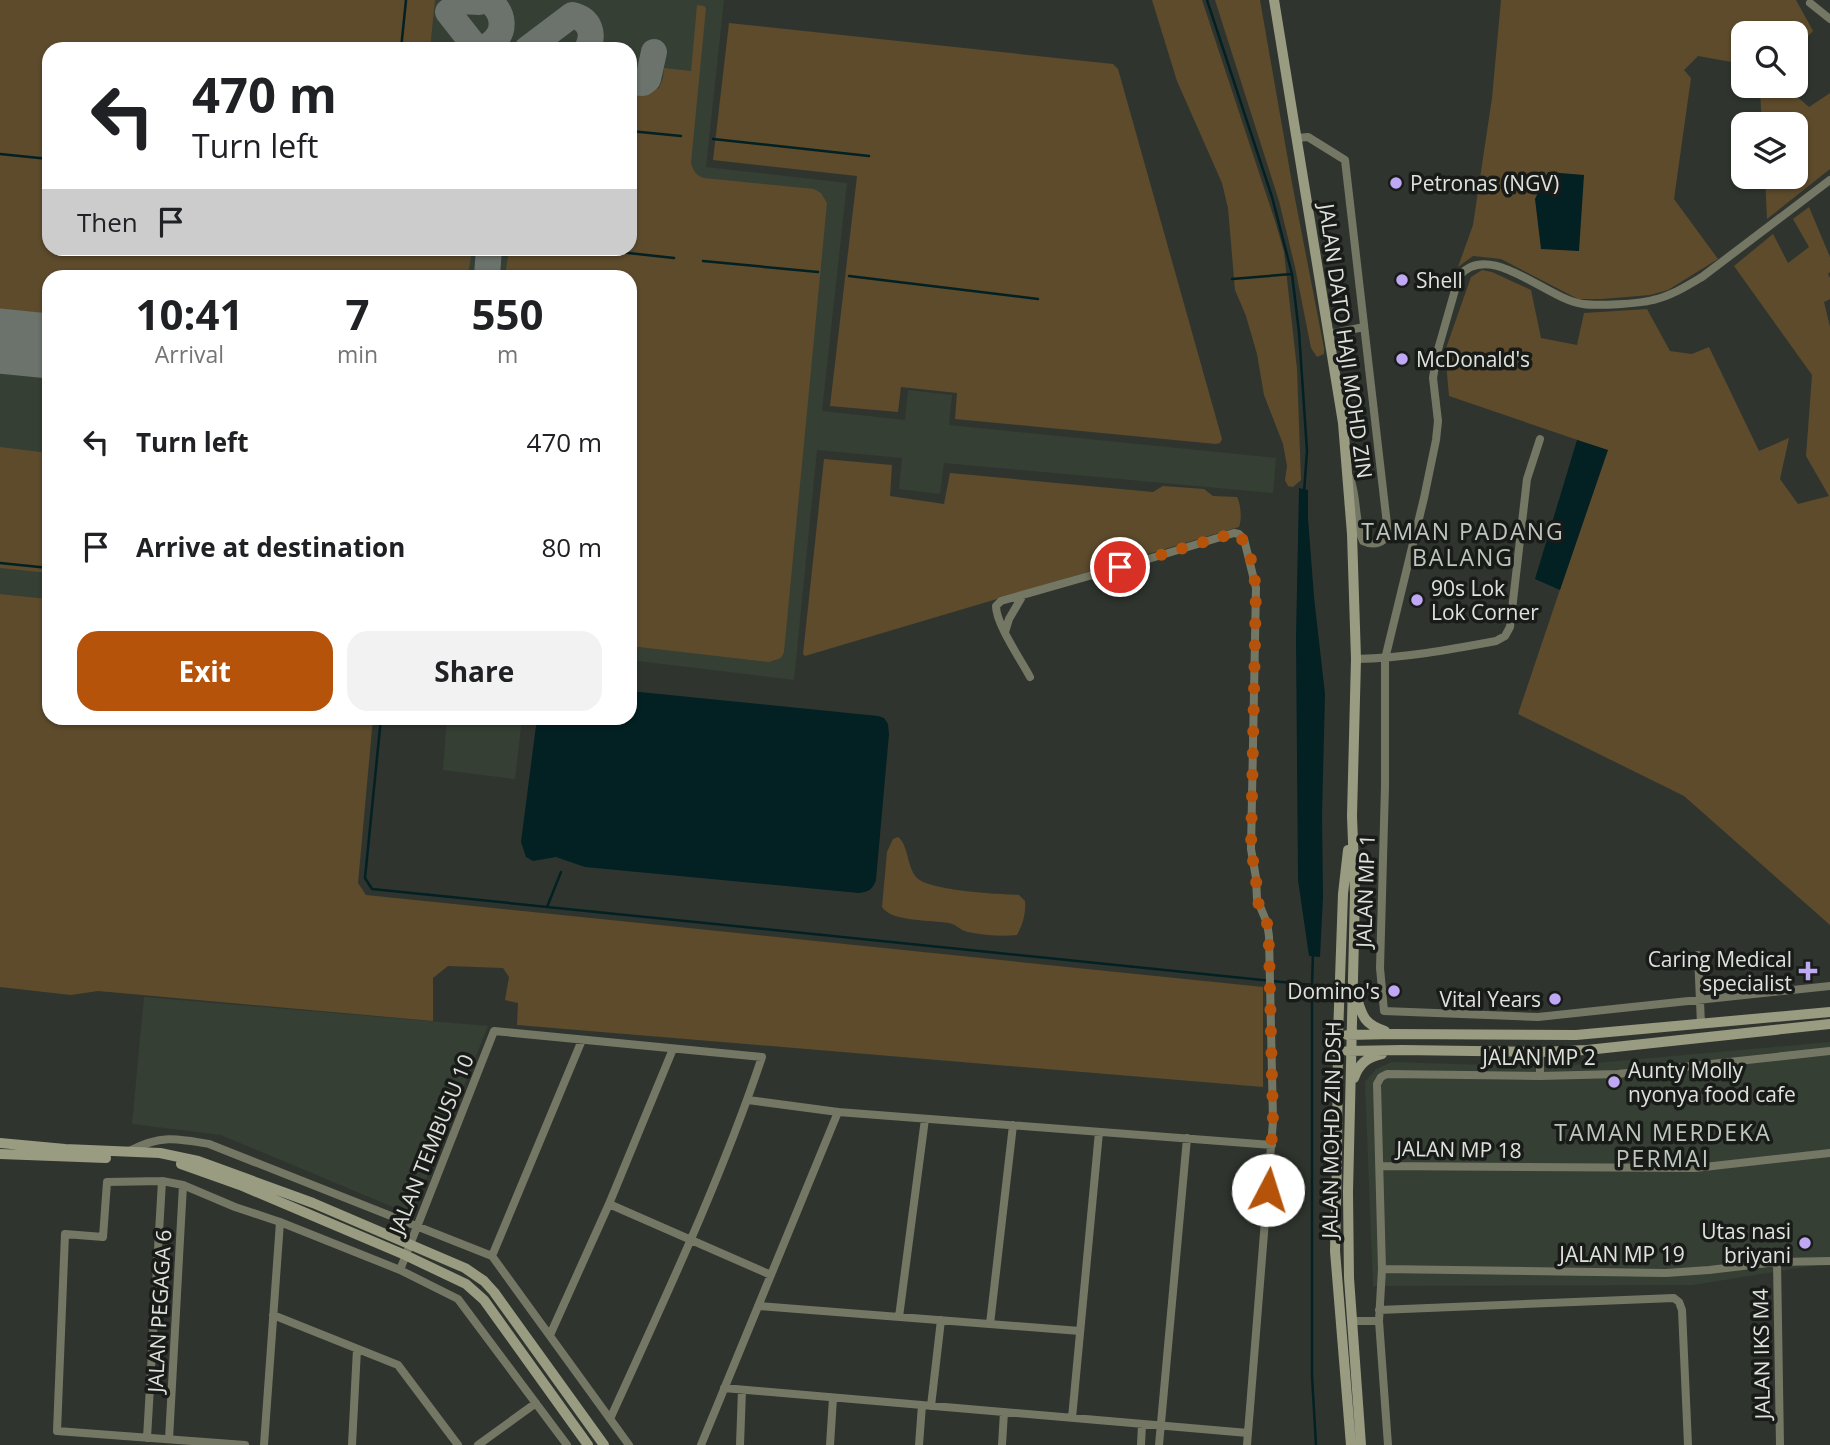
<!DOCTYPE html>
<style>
body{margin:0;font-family:"Open Sans",sans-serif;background:#f2f2f2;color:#202124;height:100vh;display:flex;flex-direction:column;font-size:26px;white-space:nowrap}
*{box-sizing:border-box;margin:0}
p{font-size:23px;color:#757577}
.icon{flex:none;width:38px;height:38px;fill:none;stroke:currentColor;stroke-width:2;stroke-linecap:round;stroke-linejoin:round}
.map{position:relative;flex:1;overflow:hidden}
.side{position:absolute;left:42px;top:270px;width:595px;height:455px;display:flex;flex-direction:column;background:#fff;border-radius:21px;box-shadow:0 2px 5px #0004}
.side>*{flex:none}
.guide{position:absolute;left:42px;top:42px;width:595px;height:214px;border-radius:21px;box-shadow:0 2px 5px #0004;background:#fff;color:#202124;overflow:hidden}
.fabs{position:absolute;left:1731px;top:21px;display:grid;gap:14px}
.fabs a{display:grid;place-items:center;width:77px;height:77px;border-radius:14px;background:#fff;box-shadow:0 2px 5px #0004;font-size:35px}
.pin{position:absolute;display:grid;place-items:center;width:60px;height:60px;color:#fff;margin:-30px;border:4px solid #fff;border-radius:50%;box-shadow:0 2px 7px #0007}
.me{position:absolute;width:77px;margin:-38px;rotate:5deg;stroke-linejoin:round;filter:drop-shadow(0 0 5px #0008)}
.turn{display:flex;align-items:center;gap:24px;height:147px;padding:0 35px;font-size:32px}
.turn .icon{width:91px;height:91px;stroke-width:2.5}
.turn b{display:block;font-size:49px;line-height:60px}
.then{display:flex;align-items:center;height:66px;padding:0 35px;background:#0003;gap:14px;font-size:26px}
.eta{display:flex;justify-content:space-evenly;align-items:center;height:119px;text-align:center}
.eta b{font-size:42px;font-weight:700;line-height:49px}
.action{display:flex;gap:14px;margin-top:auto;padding:14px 35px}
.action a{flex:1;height:80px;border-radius:21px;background:#b45309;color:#fff;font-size:28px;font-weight:700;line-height:80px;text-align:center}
.action a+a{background:#f2f2f2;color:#202124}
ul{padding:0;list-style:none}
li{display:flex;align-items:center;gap:21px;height:105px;padding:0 35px}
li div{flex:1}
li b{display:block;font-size:26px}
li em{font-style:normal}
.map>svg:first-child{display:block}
.built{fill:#353f34;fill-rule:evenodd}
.green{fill:#5d4b2c}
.water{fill:#032023}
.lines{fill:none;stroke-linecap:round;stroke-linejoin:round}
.stream{stroke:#032023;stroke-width:2.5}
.taxiway{stroke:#6c726c;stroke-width:26}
.runway{stroke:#6c726c;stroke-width:65}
.street{stroke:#757765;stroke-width:8}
.secondary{stroke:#9a9c81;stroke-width:10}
.route{stroke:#b45309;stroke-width:12;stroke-dasharray:0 21.6}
.poi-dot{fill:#bfa9f4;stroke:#191b18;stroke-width:2.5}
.labels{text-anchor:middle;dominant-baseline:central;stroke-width:7;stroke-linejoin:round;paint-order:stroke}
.poi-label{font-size:21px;fill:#dee2dd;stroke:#191b18;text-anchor:start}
.street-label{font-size:21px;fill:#dee2dd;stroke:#191b18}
.neighbourhood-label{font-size:23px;letter-spacing:2px;fill:#bdc5bd;stroke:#191b18}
</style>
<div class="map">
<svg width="1830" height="1445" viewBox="0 0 1830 1445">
<rect width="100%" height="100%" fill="#2f352e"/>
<path class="built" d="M0,0h724l-18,167 141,16 -25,228 83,9 3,-30 44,5 -3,30 327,33 -3,35 -329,-30 -4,31 -41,-5 3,-31 -85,-8 -23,230 -164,-20v-384h-581v323l-49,-5zM49,49h581v199h-581z
M447,718h75l-7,61 -72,-9z
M144,997l344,29 -76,189 -191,-80 -89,-11z
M1830,1042v221l-137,22 -320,1 -8,-204 11,-13 16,-7 159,5z"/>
<path class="green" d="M0,0h435l-5,49h-381v199l423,1 -4,27h-419v38l-49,-5z
M1152,0h50l74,224 8,28 13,117 4,111 -8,7 -5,-1 -3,-6 2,-14 -4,-22 -19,-49 -7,-41 -11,-38 -11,-26 -7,-82 -6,-25 -45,-102z
M1215,0h45l32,183 32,165v6l-7,3 -6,-9 -16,-81 -16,-66z
M1501,0h295l17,31 -17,18v-16h-53v31l-45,-8 -14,14 7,8 -17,121 44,60 -50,31 -18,5 -48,4h-24l-77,-40 -28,-3 -15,11 15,-42 19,-127z
M697,5l7,1 2,2 -15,155c2,7 5,13 13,15l110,11 7,4 6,10 -43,449 -3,6 -12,4 -139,-16v-370h-125l4,-27 121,-1v-156h19l10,-4 4,-10 1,-10 27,3z
M729,23l384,41 5,5 104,370 -2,4 -4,1 -261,-25 2,-26 -56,-6 -3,25 -68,-6 27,-230 -144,-16z
M1763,86h22l24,21 21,-14v76l-63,50 -2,-42h31v-53h-34l-2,-32z
M1809,207l21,50v15l-2,2 2,4v21l-6,3 6,25v598l-146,-129 -166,-82 89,-264 -158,-54 -4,-45 26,-74 11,-7 10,2 39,18 10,48 36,7 7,-32 63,-4 23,42 22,3 17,-7 50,104 30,-13 -9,41 18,25 31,-8 -23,-40 6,-81 -78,-109 39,-32 15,29 21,-16 -16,-28z
M0,447l49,6v120l-49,-5z
M824,459l68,6 -2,31 54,8 6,-31 203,19 10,-6 41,3 9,7 24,1c4,8 5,22 2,30l-434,129 -2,-2z
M0,594l49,5v119h324l-15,165 8,12 897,92v100l-746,-62 1,-22 -13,-3 4,-23 -6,-9 -55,-2 -15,12v43l-335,-30 -27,4 -71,-8z
M898,837c10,7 9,29 18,40 12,14 82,17 103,18l6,6c1,12 -2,23 -8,34 -15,2 -34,0 -49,-3 -8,-1 -11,-8 -19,-9 -17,-3 -58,-1 -67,-16l5,-55 6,-13z"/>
<path class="water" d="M1548,172l36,3 -5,76 -38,-2 -6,-50z
M1577,440l31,10 -48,140 -25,-11z
M1299,488l9,2v28l6,79 11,97 -3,122 1,81 -3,60 -11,-1 -11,-76 -2,-242z
M630,691l248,25 6,2 4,6 1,10 -13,146c-3,9 -7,12 -17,13l-274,-26 -29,-10 -23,4 -7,-4 -5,-15 16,-124h93z"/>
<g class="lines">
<path class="stream" d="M1207,0l65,197 20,77 7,58 8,119 -3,41
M401,49l5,-49
M630,131l51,5
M713,139l156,17
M0,154l49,5
M609,248l1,3 64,7
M703,261l115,11
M849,276l189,23
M1232,279l60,-5
M0,563l49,5
M381,718l-16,160 7,11 940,96v391l4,69
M547,907l14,-35
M1312,985l1,-32"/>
<path class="taxiway" d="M477,49l-29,-37 13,-11 18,1 3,-2
M488,49l1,-4c18,-12 16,-32 -1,-45
M527,49l45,-34c18,4 23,19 15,34
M630,82l13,1 5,-4 6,-27
M487,276l2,-28"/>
<path class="runway" d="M0,341l49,5"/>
<path class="street" d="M1810,3l20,16
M1297,138l11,-1 37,23 43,373c-5,11 -14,13 -25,8 -9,-19 -5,-42 -13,-63
M1830,180l-128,97c-15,9 -31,19 -49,23 -15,4 -55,6 -70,4 -36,-4 -93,-65 -124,-28l-22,77 -4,25 5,43 -2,19 -12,58 -39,161v127l-5,182 4,43 154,6 292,-31
M1329,334l35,-7
M1005,632l4,-13 14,-24
M1356,659c49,-1 92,-9 140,-18l9,-5 5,-9 17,-148 13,-40
M1030,677c-9,-17 -34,-53 -34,-71l5,-5 144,-41 89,-27 5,1 5,5 12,49 -5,261 5,29 1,21 10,24 2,13 4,185 -26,324
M1698,955l3,69
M1540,1076v-24
M748,1100l90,12 434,33
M129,1151c31,-16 47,-13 80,-7l283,112 137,189
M1380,1166l315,2 135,-15
M609,1204l162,71
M492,1256l90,-216
M1777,1262l3,183
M1382,1269l284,4 43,-3 68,-8 53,-1
M400,1270l94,-239 268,26c-42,125 -98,243 -152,362
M758,1306l322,25
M1379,1310l295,-12 5,4 3,8 6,135
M273,1315l125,50 60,80
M899,1317l26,-198
M1352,1321h27
M990,1324l23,-199
M550,1335l59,-131 64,-155
M724,1388l524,45
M931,1406l10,-86
M1072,1418l27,-286
M147,1438l15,-257
M169,1439l14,-254
M245,1445l-188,-14 8,-197 38,3 4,-55 55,-1 21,4 52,22 45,15 120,48 58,29 109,146
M264,1445l16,-223
M352,1445l5,-96
M478,1445l58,-42
M701,1445l137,-333
M740,1445l2,-55
M830,1445l3,-47
M919,1445l3,-40
M1002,1445l2,-33
M1141,1445l1,-21
M1159,1445l28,-307
M1388,1445l-9,-124 3,-52 -5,-185 4,-7 6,-3 153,2 78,-2 212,-23"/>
<path class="secondary" d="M1274,0l69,423 9,111 4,125 -4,157 3,78 -7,298 1,86 12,167
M1348,850l-5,44 -5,141 -1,123 -2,93 16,194
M1356,995c6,20 7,29 29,36
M1347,1035l47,-1 182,1 254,-23
M1347,1051l55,-1 138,2 47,-2 243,-26
M1354,1078c5,-14 13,-21 28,-24
M0,1143l65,6 95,4 38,8 115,42 152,65 19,13 10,11 110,153
M0,1154l106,4
M181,1164l59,21 165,70 61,29 18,16 104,145"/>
</g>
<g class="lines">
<path class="route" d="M1120,567l114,-34c17,7 19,39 22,55l-5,261 5,29 1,22 10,23 2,24 4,174 -5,69"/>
</g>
<g class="poi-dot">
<circle cx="1396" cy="183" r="7"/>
<circle cx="1402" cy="280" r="7"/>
<circle cx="1402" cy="359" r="7"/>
<circle cx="1417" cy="600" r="7"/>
<path d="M1804.5 960.5h7v7h7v7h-7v7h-7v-7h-7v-7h7z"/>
<circle cx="1394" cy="991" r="7"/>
<circle cx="1555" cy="999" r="7"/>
<circle cx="1614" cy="1082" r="7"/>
<circle cx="1805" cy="1243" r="7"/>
</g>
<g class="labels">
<g class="poi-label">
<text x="1410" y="183">Petronas (NGV)</text>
<text x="1416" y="280">Shell</text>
<text x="1416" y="359">McDonald's</text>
<text x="1431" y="588">90s Lok<tspan x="1431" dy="24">Lok Corner</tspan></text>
<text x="1792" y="959" text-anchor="end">Caring Medical<tspan x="1792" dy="24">specialist</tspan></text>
<text x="1380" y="991" text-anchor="end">Domino's</text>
<text x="1541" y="999" text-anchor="end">Vital Years</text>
<text x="1628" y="1070">Aunty Molly<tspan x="1628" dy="24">nyonya food cafe</tspan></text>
<text x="1791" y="1231" text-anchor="end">Utas nasi<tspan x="1791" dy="24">briyani</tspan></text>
</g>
<g class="street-label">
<text transform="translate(1346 341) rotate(82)">JALAN DATO HAJI MOHD ZIN</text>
<text transform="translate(1365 891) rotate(-88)">JALAN MP 1</text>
<text x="1539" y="1057">JALAN MP 2</text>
<text transform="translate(1331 1130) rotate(-89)">JALAN MOHD ZIN DSH</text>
<text transform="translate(431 1144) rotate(-68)">JALAN TEMBUSU 10</text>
<text transform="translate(1459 1149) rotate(1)">JALAN MP 18</text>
<text x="1622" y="1254">JALAN MP 19</text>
<text transform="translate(159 1311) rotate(-87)">JALAN PEGAGA 6</text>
<text transform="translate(1761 1354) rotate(-91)">JALAN IKS M4</text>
</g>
<g class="neighbourhood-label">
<text x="1463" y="531">TAMAN PADANG<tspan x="1463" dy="26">BALANG</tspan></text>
<text x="1663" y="1132">TAMAN MERDEKA<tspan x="1663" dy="26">PERMAI</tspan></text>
</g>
</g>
</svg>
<div class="fabs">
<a><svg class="icon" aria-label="search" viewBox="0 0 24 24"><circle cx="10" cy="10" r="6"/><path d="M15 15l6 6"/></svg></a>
<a><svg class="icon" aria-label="layers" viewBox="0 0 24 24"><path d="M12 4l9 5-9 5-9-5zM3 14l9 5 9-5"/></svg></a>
</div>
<div class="pin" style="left:1120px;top:567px;background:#d93025"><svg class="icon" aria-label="arrive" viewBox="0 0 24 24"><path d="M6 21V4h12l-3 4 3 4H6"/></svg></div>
<svg class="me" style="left:1268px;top:1190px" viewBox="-20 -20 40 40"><circle r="19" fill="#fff"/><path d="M0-13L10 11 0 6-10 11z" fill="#b45309"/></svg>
<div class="guide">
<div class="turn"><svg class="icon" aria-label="left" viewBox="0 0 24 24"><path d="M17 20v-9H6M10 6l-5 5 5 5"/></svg><div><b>470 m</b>Turn left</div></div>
<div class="then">Then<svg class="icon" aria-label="arrive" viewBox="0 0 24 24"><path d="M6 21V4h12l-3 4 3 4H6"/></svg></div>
</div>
<section class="side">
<div class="eta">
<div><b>10:41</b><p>Arrival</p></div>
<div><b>7</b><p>min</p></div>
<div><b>550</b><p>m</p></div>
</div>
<ul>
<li><svg class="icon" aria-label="left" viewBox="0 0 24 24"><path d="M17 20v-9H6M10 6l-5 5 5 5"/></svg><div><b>Turn left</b></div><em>470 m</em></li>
<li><svg class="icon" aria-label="arrive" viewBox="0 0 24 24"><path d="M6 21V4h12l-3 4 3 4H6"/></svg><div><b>Arrive at destination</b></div><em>80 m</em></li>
</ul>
<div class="action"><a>Exit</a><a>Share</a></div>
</section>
</div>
